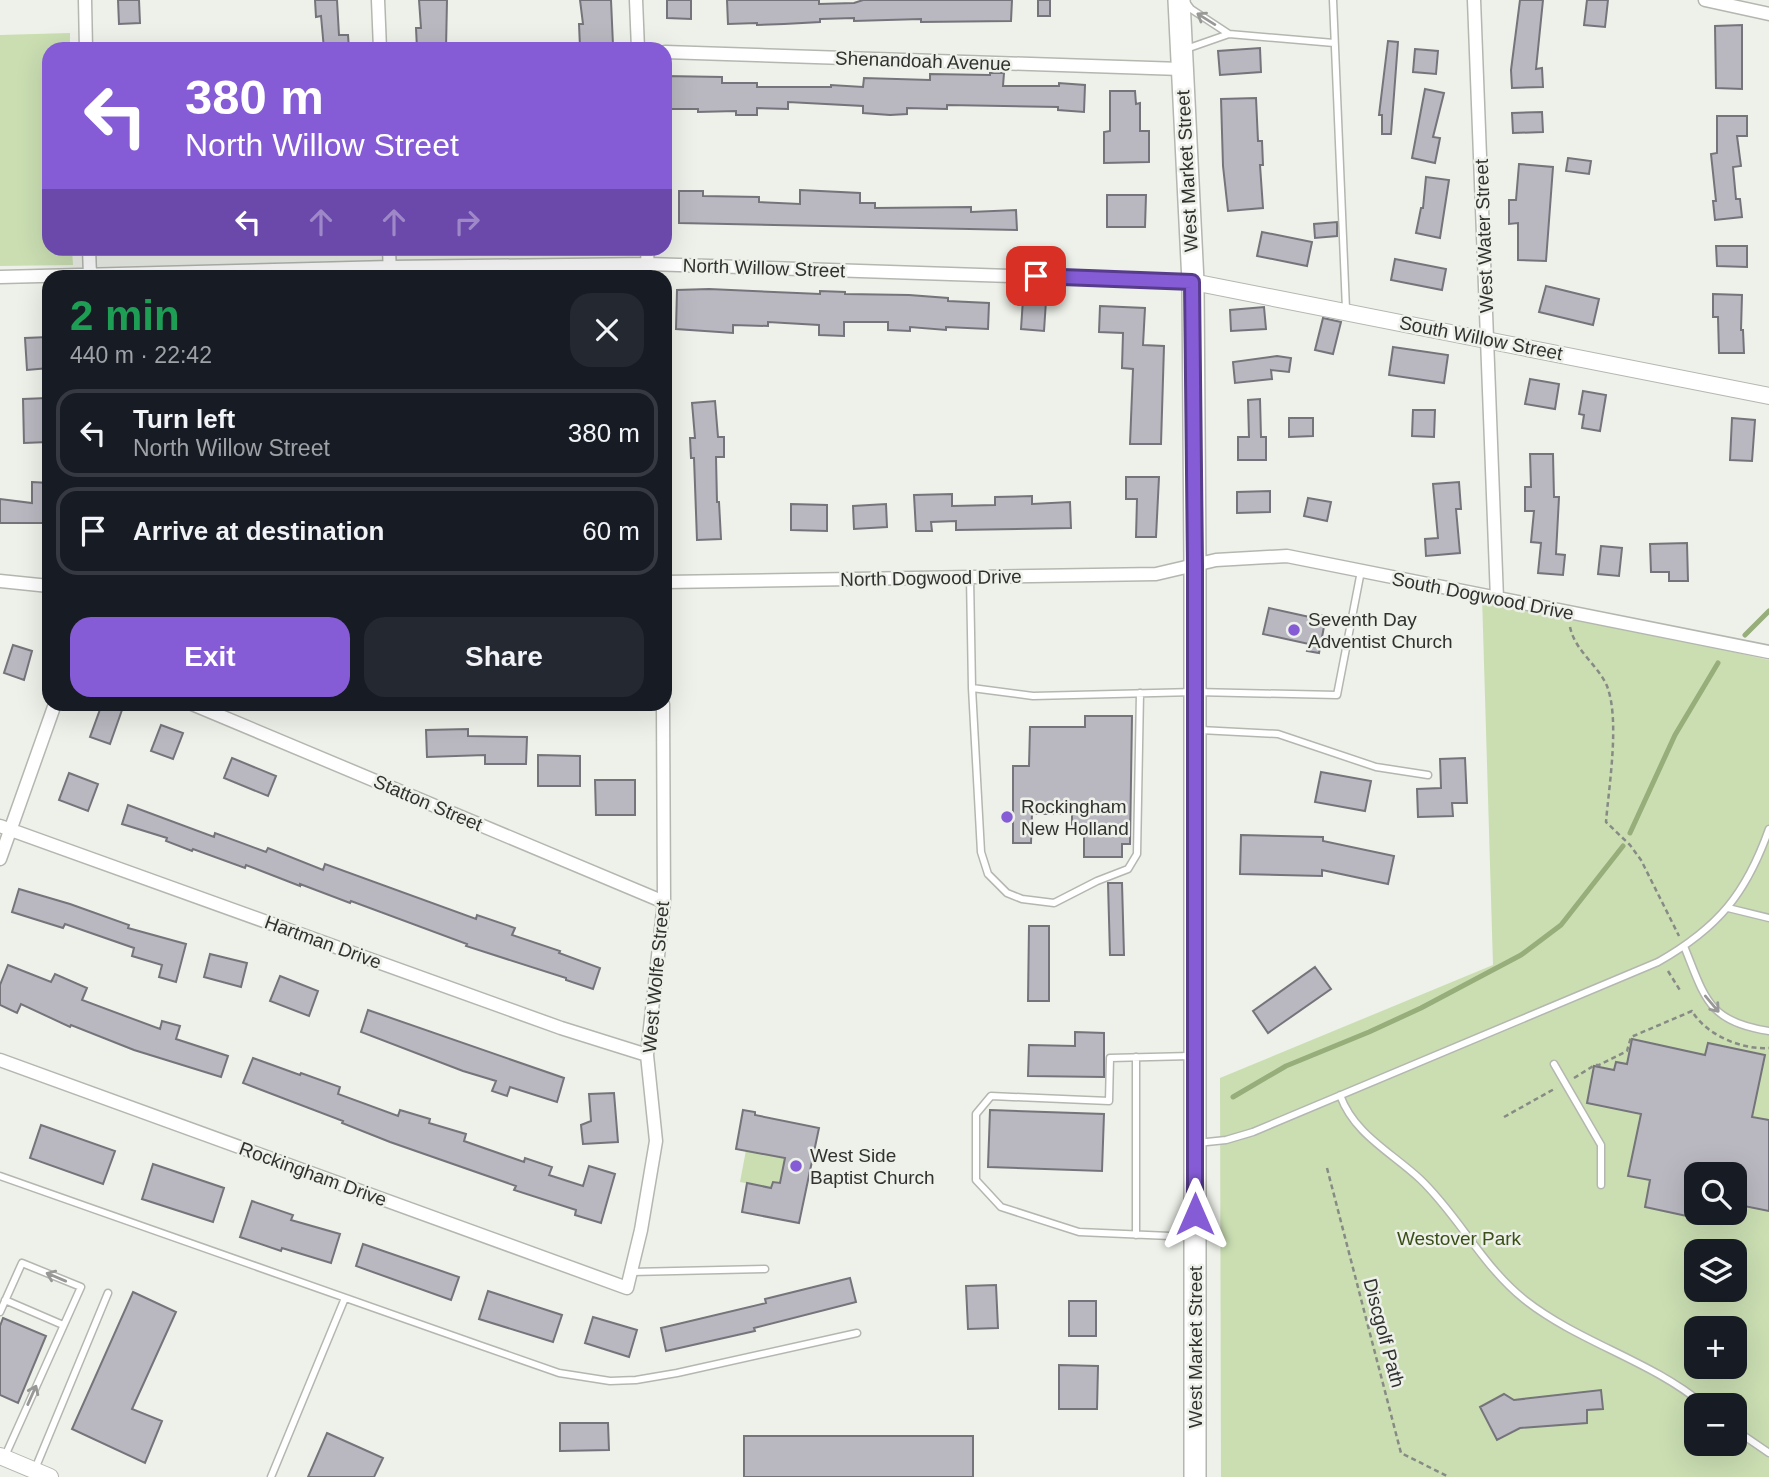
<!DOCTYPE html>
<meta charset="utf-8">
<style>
body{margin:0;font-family:Arial,sans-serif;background:#242831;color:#f1f3f6;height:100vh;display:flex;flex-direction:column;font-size:26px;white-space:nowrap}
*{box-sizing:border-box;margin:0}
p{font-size:23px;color:#9ea1a6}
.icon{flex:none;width:38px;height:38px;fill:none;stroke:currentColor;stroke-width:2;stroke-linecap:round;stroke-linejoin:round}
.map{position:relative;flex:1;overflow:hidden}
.sheet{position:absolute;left:42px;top:270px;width:630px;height:441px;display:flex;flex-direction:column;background:#171b24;border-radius:21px;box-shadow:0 7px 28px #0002}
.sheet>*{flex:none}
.guide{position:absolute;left:42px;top:42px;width:630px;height:214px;border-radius:21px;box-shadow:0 7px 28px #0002;background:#855cd6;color:#fff;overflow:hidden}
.tools{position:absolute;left:1684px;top:1162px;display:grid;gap:14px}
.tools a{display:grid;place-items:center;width:63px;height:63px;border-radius:14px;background:#171b24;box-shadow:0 7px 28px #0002;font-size:35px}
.pin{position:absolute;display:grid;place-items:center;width:60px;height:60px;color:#fff;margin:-30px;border-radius:14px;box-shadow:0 4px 10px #0006}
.me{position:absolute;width:77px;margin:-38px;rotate:0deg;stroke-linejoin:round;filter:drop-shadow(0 0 5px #0008)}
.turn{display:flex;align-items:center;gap:24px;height:147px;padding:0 28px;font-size:32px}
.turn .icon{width:91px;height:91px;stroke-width:2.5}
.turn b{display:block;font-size:49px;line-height:60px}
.lanes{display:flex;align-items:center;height:66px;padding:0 28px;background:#0003;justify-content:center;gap:35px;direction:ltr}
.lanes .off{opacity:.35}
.round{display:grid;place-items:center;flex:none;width:74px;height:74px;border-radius:21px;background:#242831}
.headline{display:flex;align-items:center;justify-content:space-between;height:119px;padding:0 28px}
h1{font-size:42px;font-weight:700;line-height:52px;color:#1e9e55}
.button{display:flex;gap:14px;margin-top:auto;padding:14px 28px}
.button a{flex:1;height:80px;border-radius:21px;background:#855cd6;color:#fff;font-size:28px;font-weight:700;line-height:80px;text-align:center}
.button a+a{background:#242831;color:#f1f3f6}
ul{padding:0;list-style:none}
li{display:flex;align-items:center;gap:21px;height:88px;margin:0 14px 10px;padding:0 14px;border:4px solid #363941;border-radius:21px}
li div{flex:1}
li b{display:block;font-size:26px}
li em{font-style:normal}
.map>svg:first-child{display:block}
.green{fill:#cadeb2;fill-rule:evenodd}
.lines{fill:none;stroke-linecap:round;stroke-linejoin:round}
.stream{stroke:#97ad7a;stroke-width:5}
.building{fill:#b9b7bf;stroke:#75747b;stroke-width:2}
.service-casing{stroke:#b4b7b0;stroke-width:9}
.minor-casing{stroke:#b4b7b0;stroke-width:15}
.tertiary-casing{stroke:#b4b7b0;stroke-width:18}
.primary-casing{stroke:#b4b7b0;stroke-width:24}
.path{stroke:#888b85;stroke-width:2.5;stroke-dasharray:5 3.5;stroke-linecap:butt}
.service{stroke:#fff;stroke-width:6}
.minor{stroke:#fff;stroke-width:12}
.tertiary{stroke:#fff;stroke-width:16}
.primary{stroke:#fff;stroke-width:21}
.oneway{stroke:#989897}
.route-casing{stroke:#563c8b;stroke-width:18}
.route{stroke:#855cd6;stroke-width:12}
.poi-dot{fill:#855cd6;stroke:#edf1e9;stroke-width:2.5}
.labels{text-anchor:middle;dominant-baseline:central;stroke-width:5;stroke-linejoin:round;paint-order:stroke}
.street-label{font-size:19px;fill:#31322f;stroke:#edf1e9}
.poi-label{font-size:19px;fill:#31322f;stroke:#edf1e9;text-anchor:start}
.park-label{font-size:19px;fill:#3a4f17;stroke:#edf1e9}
</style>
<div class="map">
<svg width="1769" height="1477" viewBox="0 0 1769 1477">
<rect width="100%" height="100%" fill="#edf1e9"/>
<path class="green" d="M70,33v16h-21v199l23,1 1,16 -73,1v-231z
M1482,596l287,64v817h-548l-1,-399 273,-113zM1696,1174h38v39h-38zM1696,1251h38v39h-38zM1696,1328h38v39h-38zM1696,1405h38v39h-38z
M746,1150l44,9 -7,10 -3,14 -7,-1 -2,6 -31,-6z"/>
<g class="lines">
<path class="stream" d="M1745,635l24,-24
M1630,833l45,-98 43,-72
M1233,1097l53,-31 83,-34 52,-24 100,-53 40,-30 62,-79"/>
</g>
<path class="building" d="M118,0h21l1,23 -21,1z
M315,0h22l2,35h9l1,14h-25l-3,-33 -5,1z
M419,0h28l-1,49h-29l-1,-21h5z
M580,0h31l2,45 -33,2 -1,-23h4z
M667,0h24v19l-24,-1z
M727,0h92v4l35,-1 9,-3h149l-1,21 -90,1v-3l-67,2v-3l-34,1v3l-36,2 -27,1v-2l-29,1z
M1038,0h12v16h-12z
M1520,0h23l-7,69 6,-1 1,19 -31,1 -1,-18z
M1587,0h21l-3,27 -21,-2z
M1742,25v64l-26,-1 -1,-62z
M1388,41l10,1 -7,92h-9v-19h-3z
M1260,48l1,24 -41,3 -2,-24z
M1415,49l23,2 -2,23 -23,-2z
M990,73h14l-1,13h56v-3l26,2 -1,27 -26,-2v-3l-111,-2v4l-40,-1v6l-17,1 -27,-2v-7l-75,-4v7l-31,-1v7h-21v-4l-38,1v-3h-33v-33l57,1v6h35v4h74v-2l32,2 1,-9 66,2v-6l60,1z
M1425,89l19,4 -11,44 7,1 -5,25 -23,-5z
M1110,91h25l1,13 4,-1v28h9v31l-45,1v-31l6,-1z
M1256,98l2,43h4l1,24h-3l3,43 -35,3 -5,-45 -2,-67z
M1542,112l1,20 -30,1 -1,-20z
M1717,116h30v20h-10l4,30 -8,1 3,32h4l2,18 -27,3 -2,-19h3l-5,-47 6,-1z
M1568,158l23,3 -2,13 -23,-3z
M1519,164l34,3 -7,94 -28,-1v-37l-9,1v-24h7z
M1426,177l23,3 -9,58 -24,-5 5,-25h2z
M800,190l60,3v10h15v5l96,-1v5l45,-2 1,20 -338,-7v-32h24v5l56,1v5l41,2z
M1107,195h39l-1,32h-38z
M1337,222v14l-22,2 -1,-14z
M1262,232l50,10 -5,24 -50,-10z
M1716,246h31v21l-30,-1z
M1395,259l51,10 -4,21 -51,-10z
M1546,286l53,13 -6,26 -54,-13z
M709,289l111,5v-3l25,1v2l64,1 39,3v3l41,2 -1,26 -42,-2v3l-36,-3v4l-22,-1v-8h-44v14l-25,-1v-10l-51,-3v4l-35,-1v8l-57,-4 1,-39z
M1713,294l29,1 -1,35h2l1,23h-25l-1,-36h-5z
M1023,299l23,2 -2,30 -23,-2z
M1100,306l45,2 -2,37 21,1 -3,98h-31l3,-75 -11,-1 1,-35 -24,-1z
M1264,307l2,22 -35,2 -1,-21z
M1323,318l18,4 -8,32 -18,-4z
M48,337l1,31 -22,2 -2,-32z
M1393,347l55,8 -4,28 -55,-8z
M1277,356l14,2 -2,14 -18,-2 1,9 -37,4 -2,-21z
M1530,379l29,5 -4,25 -30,-5z
M1583,391l23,4 -6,36 -18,-3 2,-13 -5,-1z
M47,398l1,44 -24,1 -1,-44z
M1260,399l1,38h5v23h-28v-23h11l-1,-37z
M715,401l3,36h6v20h-8l1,45h2l2,37 -24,1 -3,-82h-3l-1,-20h5l-3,-35z
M1413,410h22l-1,27 -22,-1z
M1289,418h24v18l-24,1z
M1732,418l23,2 -3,41 -22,-1z
M1530,454h23l1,43h5l-3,57 9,1 -2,20 -25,-2 3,-30 -10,-1 3,-31h-9v-24h6z
M1126,477h33l-3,60h-20l1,-38h-11z
M32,482l17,1v40h-49v-24l32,4z
M1459,482l2,27h-5l4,44 -34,3 -1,-17 13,-1 -5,-54z
M1270,491v21l-33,1v-21z
M952,494v12l43,-1v-8l37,-1v8l38,-2 1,26 -115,2v-9l-25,1 1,9h-16l-2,-36z
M1308,498l23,4 -4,19 -23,-5z
M791,504l36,1v26l-36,-1z
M886,504l1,23 -33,2 -1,-23z
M1687,543l1,38h-19v-9h-18l-1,-28z
M1601,546l21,2 -3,28 -21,-2z
M1269,608l45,10v-4l12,2 -7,37 -12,-2 2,-7 -46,-10z
M13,645l19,6 -8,29 -20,-7z
M102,704l20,6 -12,34 -20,-7z
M1085,716h47l-2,128h-8v13h-38v-29h-12v-14h-40l-1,29h-18v-77h16l1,-39h55z
M161,725l22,8 -10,26 -22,-8z
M468,729v7l59,1 -1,27h-41v-9l-58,2 -1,-27z
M538,755l42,1v30h-42z
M232,758l44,18 -8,20 -44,-18z
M1465,758l2,45h-15l1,13 -35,1 -1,-28 24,-1 -1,-29z
M1321,772l50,9 -6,30 -50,-9z
M69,773l29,11 -10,27 -29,-11z
M595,780h40v35h-39z
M128,805l86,32 1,-4 51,19 2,-4 55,22 2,-6 151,55 1,-4 38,13 -3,7 48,16 -1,2 41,15 -7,21 -27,-9v-2l-100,-32 1,-2 -116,-43 -1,2 -50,-19v2l-54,-21 -1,3 -52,-19 -1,2 -26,-10 1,-3 -45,-14z
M1241,835l82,2v4l71,15 -6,28 -66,-14v6l-82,-2z
M1108,883h14l2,72h-14z
M19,889l51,15 59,21 -1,3 58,16 -10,38 -17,-5 3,-12 -30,-9 2,-8 -69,-24 -2,4 -51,-16z
M1029,926h20v75h-21z
M210,954l37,9 -6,24 -37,-10z
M8,965l43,17 4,-8 32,14 -5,12 78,29 2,-8 18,5 -4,13 52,17 -7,21 -87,-27 -63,-25 -1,2 -49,-23 -4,9 -17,-8v-20z
M1315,967l16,22 -63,44 -15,-22z
M280,976l38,15 -9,25 -39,-15z
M368,1010l196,68 -7,24 -47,-15 -3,9 -15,-5 4,-10 -33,-10 -102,-39z
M1075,1032l29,1v44l-76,-1 1,-31 46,1z
M1632,1039l73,16 3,-12 57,12 -13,62 17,3v91l-35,-7v-30h-38v44l-51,-11 5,-27 -22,-4 13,-62 -54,-11 7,-37 20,4 2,-8 11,2z
M253,1058l47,17 1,-2 39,14 -2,7 60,22 2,-6 30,9 -1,4 37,11 -2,7 60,21 1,-4 27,9 -3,8 34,11 6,-20 26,8 -14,49 -26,-8 1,-5 -62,-20 2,-4 -126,-44 -48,-19 1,-2 -100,-38z
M614,1093l4,49 -35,2 -2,-19 10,-4 -2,-27z
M743,1110l12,2v3l64,13 -20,95 -57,-11 5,-29 24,5 2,-6 7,1 5,-25 -49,-9z
M990,1110l114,4 -2,57 -114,-4z
M41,1125l74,26 -12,33 -73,-26z
M153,1164l71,24 -11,34 -71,-23z
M252,1201l41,14 -2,5 49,14 -9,29 -49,-15 -1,3 -41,-14z
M363,1244l96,33 -8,23 -95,-34z
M850,1278l6,24 -102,26 1,3 -89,20 -5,-23 105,-25 -1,-4z
M996,1285l2,43 -30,1 -2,-43z
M488,1291l74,24 -9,27 -74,-23z
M133,1292l43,20 -44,97 30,12 -17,42 -73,-34z
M1069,1301h27v35h-27z
M593,1317l44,13 -8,27 -44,-14z
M3,1318l43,18 -28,67 -18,-8v-69z
M1059,1365l39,1 -1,43h-38z
M1601,1390l2,19 -16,1v13l-67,5 -23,12 -17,-33 24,-13 10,6z
M560,1423h48l1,27 -49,1z
M327,1433l56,25 -9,19h-66z
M744,1436h229v41h-229z"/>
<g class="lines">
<defs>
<path id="service" d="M1333,0l13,309
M1185,1l6,8 38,25 -43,15
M1229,34l105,9
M970,577l2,111 9,164 7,22 19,19 15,6 32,4 43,-22 31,-12 9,-15 3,-161
M972,688l61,8 162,-4 142,3 24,-124
M1200,730l78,4 98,33 52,8
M1728,908l41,10
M1684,946c21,52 24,76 85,85
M1191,1056l-81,2 -1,43 -118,-5 -15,18v66l25,27 78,25 114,5
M1554,1064l47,81v40
M1340,1095c14,39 51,57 80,84 39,37 62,87 105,121 55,43 125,60 179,105
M1197,1143l29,-3 27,-8 405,-170c60,-34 88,-68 111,-133
M0,1176l479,169 80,28 51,8 26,-1 41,-7 180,-40
M1136,1235v-178
M631,1272l134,-3
M5,1300l58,25
M0,1312l22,-49 59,24 -76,169
M1734,1429l35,24
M35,1469l73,-176
M271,1477l74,-179"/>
<path id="minor" d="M85,0l1,49
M378,0l2,49
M636,0l2,49
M1474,0l23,599
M1705,0l64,14
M665,52l516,17
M89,248l1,28
M389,248l1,28
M647,248l1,28
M0,277l390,-10 258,-3 545,18
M0,581l49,5
M665,582l491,-8 60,-14 71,-4 482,96
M192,704l472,198
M0,826l561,202 86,27
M0,859l55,-155
M0,1060l627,228 14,-58 15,-89 -9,-86 17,-153 -1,-198"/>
<path id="tertiary" d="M1193,282l576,114
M0,1456l50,21"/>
<path id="primary" d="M1179,0l14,282 2,283v912"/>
</defs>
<use href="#service" class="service-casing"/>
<use href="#minor" class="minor-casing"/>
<use href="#tertiary" class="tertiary-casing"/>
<use href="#primary" class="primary-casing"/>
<path class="path" d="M1570,627c5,24 28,38 37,59 13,34 2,99 -1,136l24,23 11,15 38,76
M1668,971l13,21
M1574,1078l21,-13h4l28,-14 4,-14 61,-26c14,24 50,39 77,37
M1504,1117l52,-29
M1327,1168l74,285 48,24"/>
<use href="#service" class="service"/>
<use href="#minor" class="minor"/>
<use href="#tertiary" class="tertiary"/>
<use href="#primary" class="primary"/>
</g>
<defs><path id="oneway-shaft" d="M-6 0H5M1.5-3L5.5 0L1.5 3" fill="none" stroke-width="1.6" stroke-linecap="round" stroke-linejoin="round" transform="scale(1.75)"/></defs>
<g class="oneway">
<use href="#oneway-shaft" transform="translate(1206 19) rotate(-148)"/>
<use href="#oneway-shaft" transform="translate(1712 1004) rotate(50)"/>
<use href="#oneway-shaft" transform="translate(56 1277) rotate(-157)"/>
<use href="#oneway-shaft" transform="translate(32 1395) rotate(-66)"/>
</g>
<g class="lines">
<defs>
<path id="route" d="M1036,276l156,6 3,283v649"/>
</defs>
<use href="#route" class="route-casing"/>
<use href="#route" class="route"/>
</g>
<g class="poi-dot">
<circle cx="1294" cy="630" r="7"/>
<circle cx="1007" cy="817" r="7"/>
<circle cx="796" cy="1166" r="7"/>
</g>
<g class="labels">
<g class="street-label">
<text transform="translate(923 61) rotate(2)">Shenandoah Avenue</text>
<text transform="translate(1187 171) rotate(-93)">West Market Street</text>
<text transform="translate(1484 236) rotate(-92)">West Water Street</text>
<text transform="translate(764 268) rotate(2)">North Willow Street</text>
<text transform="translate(1481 338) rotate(11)">South Willow Street</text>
<text transform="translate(931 578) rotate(-1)">North Dogwood Drive</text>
<text transform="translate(1483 596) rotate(11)">South Dogwood Drive</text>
<text transform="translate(428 803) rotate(23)">Statton Street</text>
<text transform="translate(323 942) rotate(20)">Hartman Drive</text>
<text transform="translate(656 977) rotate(-85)">West Wolfe Street</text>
<text transform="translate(313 1174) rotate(20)">Rockingham Drive</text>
<text transform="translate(1384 1333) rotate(75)">Discgolf Path</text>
<text transform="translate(1195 1347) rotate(-90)">West Market Street</text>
</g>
<g class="poi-label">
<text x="1308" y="619">Seventh Day<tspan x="1308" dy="22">Adventist Church</tspan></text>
<text x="1021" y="806">Rockingham<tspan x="1021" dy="22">New Holland</tspan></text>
<text x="810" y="1155">West Side<tspan x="810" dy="22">Baptist Church</tspan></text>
</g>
<g class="park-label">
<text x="1459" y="1238">Westover Park</text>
</g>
</g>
</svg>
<div class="tools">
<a><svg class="icon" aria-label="search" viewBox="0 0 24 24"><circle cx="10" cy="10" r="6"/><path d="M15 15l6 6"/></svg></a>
<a><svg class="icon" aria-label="layers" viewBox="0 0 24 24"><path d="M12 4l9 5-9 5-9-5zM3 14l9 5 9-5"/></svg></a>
<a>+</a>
<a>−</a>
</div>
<div class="pin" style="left:1036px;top:276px;background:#d93025"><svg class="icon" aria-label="arrive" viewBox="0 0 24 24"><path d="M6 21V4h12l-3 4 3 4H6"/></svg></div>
<svg class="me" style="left:1195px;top:1214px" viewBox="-20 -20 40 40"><path d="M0-17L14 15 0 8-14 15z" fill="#855cd6" stroke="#fff" stroke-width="4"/></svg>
<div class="guide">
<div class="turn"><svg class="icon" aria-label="left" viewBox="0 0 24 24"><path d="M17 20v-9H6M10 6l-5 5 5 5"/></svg><div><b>380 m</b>North Willow Street</div></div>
<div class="lanes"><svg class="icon" aria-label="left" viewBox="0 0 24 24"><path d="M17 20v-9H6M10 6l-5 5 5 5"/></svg><svg class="icon off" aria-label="ahead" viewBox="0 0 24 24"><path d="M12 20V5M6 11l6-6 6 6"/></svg><svg class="icon off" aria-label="ahead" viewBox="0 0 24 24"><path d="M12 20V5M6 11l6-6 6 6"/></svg><svg class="icon off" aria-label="right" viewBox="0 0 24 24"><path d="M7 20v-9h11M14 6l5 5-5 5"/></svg></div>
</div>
<section class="sheet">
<div class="headline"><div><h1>2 min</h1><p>440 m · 22:42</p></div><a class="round"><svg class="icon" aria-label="close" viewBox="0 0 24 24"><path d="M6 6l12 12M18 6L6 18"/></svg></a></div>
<ul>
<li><svg class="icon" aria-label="left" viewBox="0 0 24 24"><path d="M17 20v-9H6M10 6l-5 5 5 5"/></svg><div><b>Turn left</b><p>North Willow Street</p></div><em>380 m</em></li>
<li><svg class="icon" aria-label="arrive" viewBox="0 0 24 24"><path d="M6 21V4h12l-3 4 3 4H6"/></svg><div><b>Arrive at destination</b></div><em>60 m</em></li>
</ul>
<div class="button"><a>Exit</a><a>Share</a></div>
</section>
</div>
